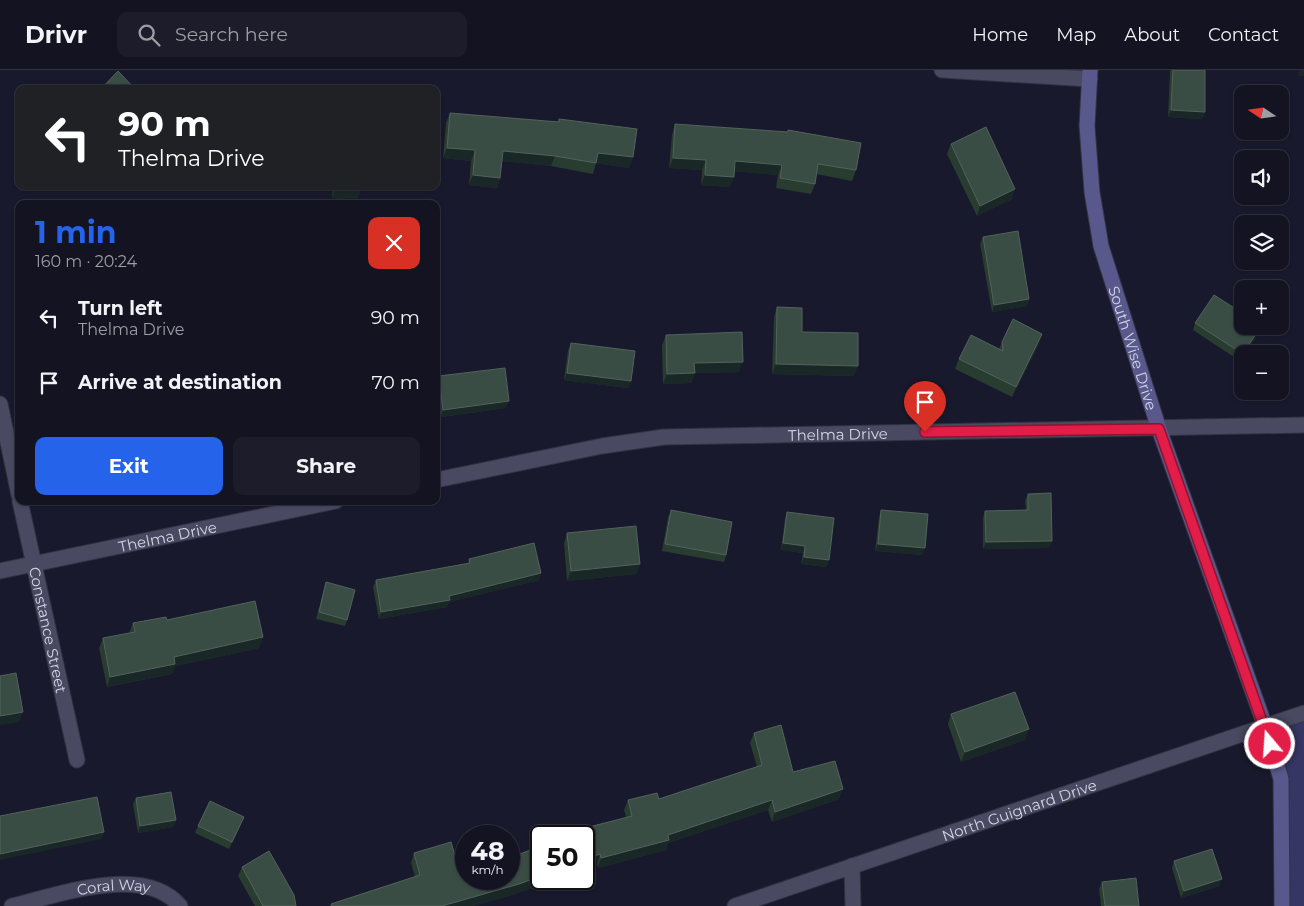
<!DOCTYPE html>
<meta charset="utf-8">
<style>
body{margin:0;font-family:Montserrat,sans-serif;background:#1c1c2a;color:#f1f3f6;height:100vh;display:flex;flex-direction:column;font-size:19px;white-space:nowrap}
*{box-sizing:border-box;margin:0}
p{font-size:16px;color:#9d9ea5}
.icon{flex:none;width:28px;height:28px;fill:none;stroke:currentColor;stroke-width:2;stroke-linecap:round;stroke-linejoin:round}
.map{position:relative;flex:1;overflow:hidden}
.details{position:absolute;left:15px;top:130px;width:425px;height:305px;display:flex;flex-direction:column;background:#131322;border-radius:10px;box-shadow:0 1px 4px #0004,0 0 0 1px #323240}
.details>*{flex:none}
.guide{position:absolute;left:15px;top:15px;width:425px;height:105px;border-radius:10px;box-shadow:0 1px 4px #0004,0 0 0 1px #323240;background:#202124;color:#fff;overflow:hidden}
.needle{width:32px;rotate:283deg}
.controls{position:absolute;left:1234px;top:15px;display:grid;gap:10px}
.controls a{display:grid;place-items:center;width:55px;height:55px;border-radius:10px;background:#131322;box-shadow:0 1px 4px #0004,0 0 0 1px #323240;font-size:25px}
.speed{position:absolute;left:455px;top:755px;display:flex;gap:10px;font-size:25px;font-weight:700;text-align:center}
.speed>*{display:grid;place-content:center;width:65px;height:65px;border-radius:50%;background:#131322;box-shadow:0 1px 4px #0004,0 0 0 1px #323240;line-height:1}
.speed small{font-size:12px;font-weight:400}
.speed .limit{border:2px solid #111;border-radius:8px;background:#fff;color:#111}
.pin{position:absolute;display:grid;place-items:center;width:42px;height:42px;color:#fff;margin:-51px -21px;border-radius:50% 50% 50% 0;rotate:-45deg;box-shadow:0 0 5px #0007}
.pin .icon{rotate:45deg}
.me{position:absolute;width:55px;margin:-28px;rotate:342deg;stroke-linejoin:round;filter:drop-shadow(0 0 4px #0008)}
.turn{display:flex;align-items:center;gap:18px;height:105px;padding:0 20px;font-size:22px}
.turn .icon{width:65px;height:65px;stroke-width:2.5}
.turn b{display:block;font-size:35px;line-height:42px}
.round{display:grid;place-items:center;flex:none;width:52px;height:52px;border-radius:10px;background:#1c1c2a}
.summary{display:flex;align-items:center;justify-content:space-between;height:85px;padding:0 20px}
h1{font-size:30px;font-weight:700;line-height:38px;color:#2563eb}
.primary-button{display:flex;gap:10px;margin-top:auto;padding:10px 20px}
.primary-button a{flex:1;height:58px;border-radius:10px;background:#2563eb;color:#fff;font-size:20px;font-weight:700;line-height:58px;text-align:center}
.primary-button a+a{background:#1c1c2a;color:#f1f3f6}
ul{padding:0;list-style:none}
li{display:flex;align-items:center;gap:15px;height:65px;padding:0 20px}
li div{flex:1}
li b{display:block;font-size:19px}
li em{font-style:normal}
header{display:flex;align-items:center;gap:30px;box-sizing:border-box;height:70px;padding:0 25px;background:#131322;border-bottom:1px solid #323240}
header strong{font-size:24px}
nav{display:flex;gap:28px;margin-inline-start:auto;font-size:18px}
.search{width:350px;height:45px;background:#1c1c2a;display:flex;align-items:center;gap:12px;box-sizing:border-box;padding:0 18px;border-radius:10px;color:#9d9ea5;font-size:19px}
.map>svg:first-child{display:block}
.green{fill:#363665}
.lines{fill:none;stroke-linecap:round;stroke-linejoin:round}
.minor-casing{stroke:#333242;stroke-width:17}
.secondary-casing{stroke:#333242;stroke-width:17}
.minor{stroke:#494a62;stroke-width:15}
.secondary{stroke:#58588c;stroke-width:15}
.wall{fill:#283c30}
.shaded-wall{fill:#1a2727}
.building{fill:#3a4d44;stroke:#52625d}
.route-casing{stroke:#92132f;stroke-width:12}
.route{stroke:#e11d48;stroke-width:9}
.labels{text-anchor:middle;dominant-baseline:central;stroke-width:4;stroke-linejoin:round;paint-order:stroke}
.street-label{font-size:15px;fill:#d4d5e3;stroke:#06060e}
</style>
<header>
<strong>Drivr</strong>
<div class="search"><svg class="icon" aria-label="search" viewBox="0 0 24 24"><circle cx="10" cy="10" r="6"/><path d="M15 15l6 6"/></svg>Search here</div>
<nav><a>Home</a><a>Map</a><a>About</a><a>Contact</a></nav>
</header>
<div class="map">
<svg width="1304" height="836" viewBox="0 0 1304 836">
<rect width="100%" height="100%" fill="#19192d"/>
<path class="green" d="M1304,643v193h-22l-1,-127 -16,-53z"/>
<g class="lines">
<defs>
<g id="minor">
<path d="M942,0l148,9"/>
<path d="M0,334l19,91"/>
<path id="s1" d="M436,410l166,-34 62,-9 640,-12"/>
<path id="s2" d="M20,431l57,259"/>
<path id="s3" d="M0,501l336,-70"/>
<path d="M852,796l1,40"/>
<path id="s4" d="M12,836c47,-11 132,-43 168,0"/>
<path id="s5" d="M735,836l569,-193"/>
</g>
<g id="secondary">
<path id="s6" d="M1090,0l-3,56 5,66 9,54 58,183 106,297 16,53 1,127"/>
</g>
</defs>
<use href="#minor" class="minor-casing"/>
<use href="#secondary" class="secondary-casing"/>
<use href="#minor" class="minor"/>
<use href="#secondary" class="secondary"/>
</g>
<path class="wall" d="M1170,0h35v42l-3,7 -34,-2z
M450,43l108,9 1,-3 70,49 -33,-5 -3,11 -42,-8 -49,-5 -2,17 -3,10 -28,-3 2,-24 -28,-3 3,-35z
M675,54l181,46 -4,11 -36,-7 -1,10 -4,10 -35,-6 2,-13 -44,-4 -4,16 -29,-2 1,-15 -33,-2 3,-33z
M951,74l61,55 -35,17 -30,-62z
M333,116h28l-4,14 -25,-2z
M983,167l46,62 -2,7 -35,6 -12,-68z
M777,237l25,25 52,44 -82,-2 2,-57z
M1195,253l64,9 -14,22h-3v4l-2,3 -47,-31z
M666,265l73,37 -44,1 -4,10 -28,1 -1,-39z
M1002,272l37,2 -27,53 -57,-28 4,-10 40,-10z
M571,273l60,38 -3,7 -64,-8 4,-30z
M439,306l67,32 -65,9 -5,-34z
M1028,424l21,54 -66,1v-31l2,-7 41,-1 -1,-9z
M671,440l55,45 -2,7 -62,-11 6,-34z
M881,440l42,45 -48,-4 4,-34z
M787,442l40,55 -26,-3 2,-11 -22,-3 4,-31z
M567,463l73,31 -4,10 -69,7 -3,-38z
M469,489l70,21 -90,22 -2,5 -68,12 -6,-32 3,-7 92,-16z
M326,512l21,38 -2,6 -29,-7 8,-30z
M167,550l96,17 -4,11 -84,18 -3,8 -65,13 -8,-39 4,-10 26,-5 4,-10z
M951,644l74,26 -64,22 -13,-38z
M754,663l39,39 46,27 -67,23 -4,-12 -100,33 -2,7 -68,18 -1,-4 -13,5v-33l42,-19 -2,-7 4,-10 31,-1 98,-32 -7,-24z
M136,728l40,22 -3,7 -35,6 -5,-28z
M241,754l-12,25 -34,-16 3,-7z
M414,783l127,26h16l-42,15 -42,12h-143l1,-2 84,-27 -4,-14z
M1174,791l45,25 -38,12 -9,-30z
M242,797l54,39h-41l-17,-30z
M1102,812l37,24h-38l-2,-17z"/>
<path class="shaded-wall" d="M1300,0h4v6h-6z
M1171,40l34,2 -3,7 -34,-2z
M447,78l28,2 -4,11 -28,-3z
M503,81l52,5 -4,10 -52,-5z
M598,83l35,4 -4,11 -35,-5z
M673,88l33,2 -4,10 -33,-2z
M735,91l47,4 -4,10 -47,-4z
M473,105l27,3 -3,10 -28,-3z
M705,105l29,2 -4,10 -29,-2z
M335,118l26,2 -4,10 -25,-2z
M1015,119l-3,10 -35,17 3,-10z
M1029,229l-2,7 -35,6 2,-7z
M1261,256l-2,6 -14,22h-2z
M1042,264l-3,10 -27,53 4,-10z
M743,292l-4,10 -46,1h2l-4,10 -28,1 4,-10 27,-11z
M776,294l82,2 -4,10 -82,-2z
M567,303l64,8 -3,7 -64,-8z
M509,331l-3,7 -65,9 2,-7z
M1052,471l-3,7 -66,1 3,-7z
M783,473l22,3 -2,7 -22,-3z
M878,474l47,4 -2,7 -48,-4z
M804,487l25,3 -2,7 -26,-3z
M640,494l-4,10 -69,7 4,-10z
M541,503l-2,7 -90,22 -2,5 -68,12 2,-7z
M263,567l-4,11 -84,18 -3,8 -65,13 3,-10 64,-20z
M23,642l-4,10 -19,3v-9z
M1029,659l-4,11 -64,22 4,-10z
M843,719l-4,10 -67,23 3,-10z
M772,730l-4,10 -100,33 -2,7 -68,18 3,-10z
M176,750l-3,7 -35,6 2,-7z
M104,762l-2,7 -102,21v-6z
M600,784l-3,10 -13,5v-9z
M541,806v3h16l-42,15 -42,12h-31z
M1222,809l-3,7 -38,12 3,-7z"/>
<path class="building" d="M1173,0h32v42l-34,-2z
M118,1l17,18h-34z
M450,43l109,9v-3l78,10 -4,28 -35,-4 -2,10 -41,-7 -52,-5 -3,27 -27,-3 2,-25 -28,-2z
M675,54l113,8v-2l73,13 -5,27 -38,-6 -3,20 -35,-6 2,-13 -47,-4 -1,16 -29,-2 1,-15 -33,-2z
M986,57l29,62 -35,17 -29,-62z
M336,116h25v4l-26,-2z
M1018,161l11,68 -35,6 -11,-68z
M1214,225l28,18v13h19l-18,28 -48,-31z
M777,237l25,1v24l56,1v33l-82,-2z
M1013,249l29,15 -26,53 -57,-28 12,-24 32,16 -1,-9z
M742,262l1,30 -49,1 1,10 -28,1 -1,-39z
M571,273l64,8 -4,30 -64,-8z
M505,298l4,33 -66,9 -4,-34z
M1051,423l1,48 -66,1 -1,-31 43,-1v-16z
M671,440l61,12 -6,33 -61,-11z
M881,440l47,4 -3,34 -47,-4z
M787,442l47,6 -5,42 -25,-3 1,-11 -22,-3z
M636,456l4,38 -69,7 -4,-38z
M534,473l7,30 -92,23 1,4 -69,12 -5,-32 94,-17 -1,-4z
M326,512l29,8 -8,30 -28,-8z
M255,531l8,36 -89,20 1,7 -65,13 -7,-39 32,-6 -2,-9 33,-6 1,3z
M16,603l7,39 -23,4v-40z
M1015,622l14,37 -64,23 -14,-38z
M781,655l12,47 42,-11 8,28 -68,23 -3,-12 -104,35 1,5 -68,18 -1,-4 -16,6v-24h-18l27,-10 39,-10 -4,-16 29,-7 2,6 103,-34 -8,-32z
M171,722l5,28 -36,6 -4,-28z
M97,727l7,35 -104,22v-38z
M210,731l34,16 -12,25 -34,-16z
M451,772l6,20 9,-3v20h43v-21l32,-12v30l-22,8 -77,22h-110l-1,-2 89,-29 -6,-22z
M1212,779l10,30 -38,12 -10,-30z
M269,781l25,44 2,11h-33l-21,-39z
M1136,808l3,28h-34l-3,-24z"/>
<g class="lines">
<defs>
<path id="route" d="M925,362l234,-3 111,315"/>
</defs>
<use href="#route" class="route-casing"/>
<use href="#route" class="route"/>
</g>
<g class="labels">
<g class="street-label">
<text stroke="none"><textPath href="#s6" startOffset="284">South Wise Drive</textPath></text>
<text stroke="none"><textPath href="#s1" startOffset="406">Thelma Drive</textPath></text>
<text stroke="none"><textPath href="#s3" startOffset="171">Thelma Drive</textPath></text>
<text stroke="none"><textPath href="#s2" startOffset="132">Constance Street</textPath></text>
<text stroke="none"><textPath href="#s5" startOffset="300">North Guignard Drive</textPath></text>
<text stroke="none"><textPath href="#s4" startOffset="104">Coral Way</textPath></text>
</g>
</g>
</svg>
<div class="controls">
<a><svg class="needle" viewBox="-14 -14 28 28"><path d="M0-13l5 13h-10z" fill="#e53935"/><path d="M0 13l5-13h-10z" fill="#9d9ea5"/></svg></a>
<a><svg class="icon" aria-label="sound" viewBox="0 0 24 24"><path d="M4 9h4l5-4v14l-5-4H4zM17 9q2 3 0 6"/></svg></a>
<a><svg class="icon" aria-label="layers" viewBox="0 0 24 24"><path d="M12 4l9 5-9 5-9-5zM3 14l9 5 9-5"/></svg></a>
<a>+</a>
<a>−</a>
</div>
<div class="speed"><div>48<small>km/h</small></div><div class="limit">50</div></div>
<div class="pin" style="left:925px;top:362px;background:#d93025"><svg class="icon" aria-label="arrive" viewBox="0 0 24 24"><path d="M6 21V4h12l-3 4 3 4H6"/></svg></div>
<svg class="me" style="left:1270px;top:674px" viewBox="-20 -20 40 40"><circle r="17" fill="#e11d48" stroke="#fff" stroke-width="3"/><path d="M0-11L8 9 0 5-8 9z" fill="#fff"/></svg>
<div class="guide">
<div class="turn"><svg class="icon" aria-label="left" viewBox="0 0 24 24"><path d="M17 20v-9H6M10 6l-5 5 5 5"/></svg><div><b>90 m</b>Thelma Drive</div></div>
</div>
<section class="details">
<div class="summary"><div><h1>1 min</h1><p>160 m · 20:24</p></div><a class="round" style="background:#d93025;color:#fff"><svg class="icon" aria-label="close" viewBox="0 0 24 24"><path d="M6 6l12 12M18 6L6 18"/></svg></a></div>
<ul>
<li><svg class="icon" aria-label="left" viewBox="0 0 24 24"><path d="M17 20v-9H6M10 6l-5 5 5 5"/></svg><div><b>Turn left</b><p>Thelma Drive</p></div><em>90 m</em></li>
<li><svg class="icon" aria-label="arrive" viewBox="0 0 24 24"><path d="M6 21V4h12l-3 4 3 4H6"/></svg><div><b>Arrive at destination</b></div><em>70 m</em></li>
</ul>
<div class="primary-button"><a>Exit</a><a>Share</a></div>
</section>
</div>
